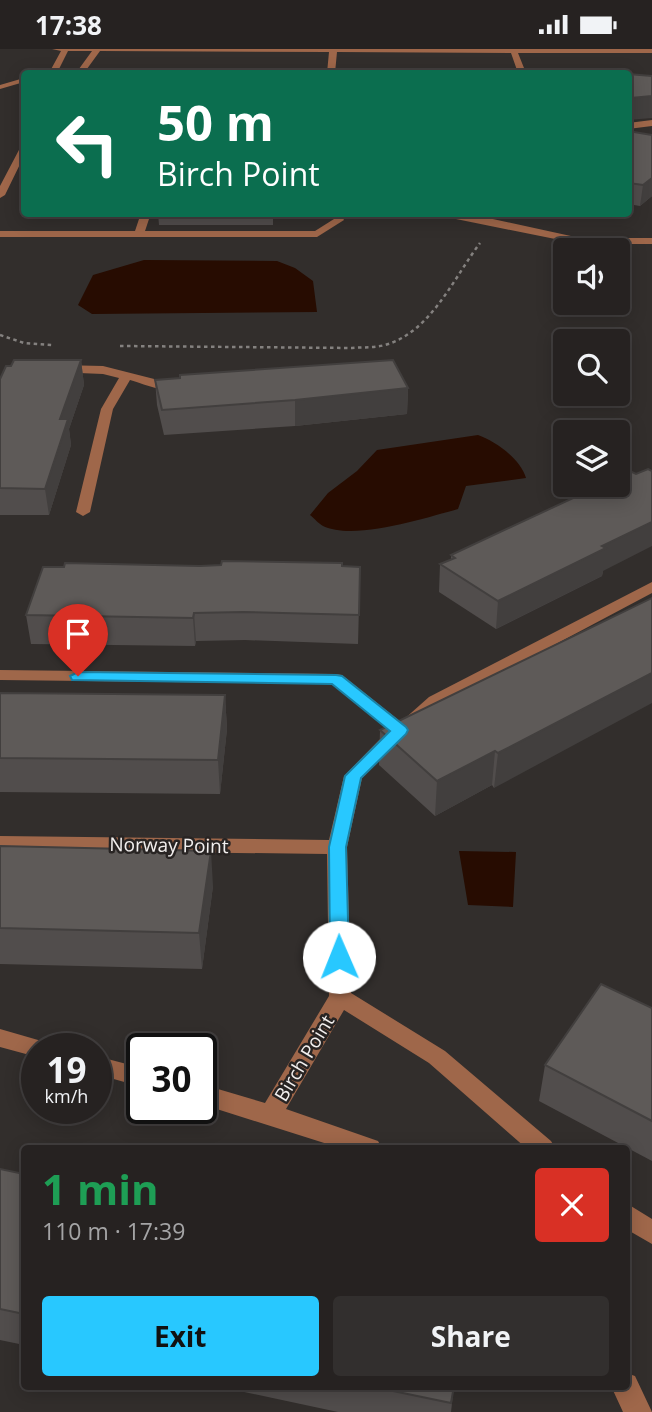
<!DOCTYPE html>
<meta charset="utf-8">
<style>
body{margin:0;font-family:"Open Sans",sans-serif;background:#322f2e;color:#f1f3f6;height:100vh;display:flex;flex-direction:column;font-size:26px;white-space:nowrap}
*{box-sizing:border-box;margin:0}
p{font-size:23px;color:#a4a4a5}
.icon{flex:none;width:38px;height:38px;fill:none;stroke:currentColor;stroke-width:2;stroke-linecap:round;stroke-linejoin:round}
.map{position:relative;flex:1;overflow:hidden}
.sheet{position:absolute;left:21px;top:1096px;width:609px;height:245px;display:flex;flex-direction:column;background:#262221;border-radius:7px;box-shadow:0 4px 18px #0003,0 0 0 2px #423f3f}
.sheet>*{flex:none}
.top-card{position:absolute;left:21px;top:21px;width:611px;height:147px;border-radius:7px;box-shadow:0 4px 18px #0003,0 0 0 2px #423f3f;background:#0b6e4f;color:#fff;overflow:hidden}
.controls{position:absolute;left:553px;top:189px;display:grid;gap:14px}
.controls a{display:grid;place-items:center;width:77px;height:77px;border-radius:7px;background:#262221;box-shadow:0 4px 18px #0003,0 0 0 2px #423f3f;font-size:35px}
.speed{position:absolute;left:21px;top:984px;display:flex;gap:14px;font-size:35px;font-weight:700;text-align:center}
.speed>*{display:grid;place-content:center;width:91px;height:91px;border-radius:50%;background:#262221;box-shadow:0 4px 18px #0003,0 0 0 2px #423f3f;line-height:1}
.speed small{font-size:18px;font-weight:400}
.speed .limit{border:4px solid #111;border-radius:10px;background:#fff;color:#111}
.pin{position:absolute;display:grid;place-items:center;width:60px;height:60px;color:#fff;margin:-72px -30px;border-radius:50% 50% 50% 0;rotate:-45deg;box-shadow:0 0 7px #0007}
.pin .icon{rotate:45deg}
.me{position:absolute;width:77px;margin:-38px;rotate:359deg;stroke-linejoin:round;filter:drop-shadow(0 0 5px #0008)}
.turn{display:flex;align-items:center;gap:24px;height:147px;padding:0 21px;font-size:32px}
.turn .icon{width:91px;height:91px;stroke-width:2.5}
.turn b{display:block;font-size:49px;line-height:60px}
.round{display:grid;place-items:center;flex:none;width:74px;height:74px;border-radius:7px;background:#322f2e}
.summary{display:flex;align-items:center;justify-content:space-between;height:119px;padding:0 21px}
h1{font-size:42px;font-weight:700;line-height:52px;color:#1e9e55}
.action{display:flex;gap:14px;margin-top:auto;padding:14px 21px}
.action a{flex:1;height:80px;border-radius:7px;background:#28c8ff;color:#111;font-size:28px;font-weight:700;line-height:80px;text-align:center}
.action a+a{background:#322f2e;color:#f1f3f6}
.status{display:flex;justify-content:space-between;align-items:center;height:49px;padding:0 35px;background:#262221;direction:ltr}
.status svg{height:19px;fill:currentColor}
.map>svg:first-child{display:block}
.water{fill:#270c01}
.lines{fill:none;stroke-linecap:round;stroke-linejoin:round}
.path{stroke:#84817f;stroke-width:2.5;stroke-dasharray:3.5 3.5;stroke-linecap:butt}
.minor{fill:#9f674a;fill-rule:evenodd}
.wall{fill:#514d4c}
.shaded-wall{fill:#423f3e}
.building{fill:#5e5a58;stroke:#423f3e;stroke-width:2}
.route{fill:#28c8ff;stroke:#1a82a6;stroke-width:2}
.labels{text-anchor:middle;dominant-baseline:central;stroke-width:5;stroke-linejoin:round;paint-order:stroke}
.street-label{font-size:19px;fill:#f2efee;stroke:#282423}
</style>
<div class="status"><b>17:38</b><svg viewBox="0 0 49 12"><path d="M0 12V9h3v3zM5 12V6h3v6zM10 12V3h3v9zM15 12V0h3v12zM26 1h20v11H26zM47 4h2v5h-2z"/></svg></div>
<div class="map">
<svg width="652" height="1363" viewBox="0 0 652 1363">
<rect width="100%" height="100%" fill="#322e2c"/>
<path class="water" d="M144,211l133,1 18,7 18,13 4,31 -225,2 -14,-9 15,-30z
M478,386c17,6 43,24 48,43l-60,8 -8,23c-33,9 -104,32 -135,17 -4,-2 -9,-8 -13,-11l18,-22 29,-22 20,-21z
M459,802l57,1 -3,55 -45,-2z"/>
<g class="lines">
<path class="path" d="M0,286l24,8 28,2
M120,297l232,2c11,-1 22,0 33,-3 46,-13 68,-66 95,-102"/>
<path class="minor" d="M52,0h600v4h-134l8,20h-8l-7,-20 -174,-1 -2,21h-8l2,-21 -229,-1 -16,22h-8l16,-22h-24l-11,22h-8l12,-22z
M24,29v4l-24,7v-4z
M652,71v6l-24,3v-6z
M24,96v11l-19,39 -5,3v-12l20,-38z
M141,164h10l-6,18h170l19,-12 -4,-6h10l4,7 -27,17h-317v-6h135z
M453,164h12l115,25h72v6h-72l-124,-25 -5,-3z
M59,316l44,1 63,16h10l6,4c-13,10 -37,-2 -52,-6l-17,29 -23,103 -7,4 -7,-4 25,-103 18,-31 -16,-4 -48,-2v-6z
M652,533v11l-211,112 -24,20 -6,2 -9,-6 27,-24z
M0,621l336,4 6,1 64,51 3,4 -3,4 -44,44 -15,69 4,146 94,58 106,90 4,7h-29l-97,-85 -85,-53 -58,99 92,32 4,7h-42l-139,-44v-20l64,19 64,-107 -2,-142 -327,-4v-14l329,4 15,-64 45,-46 -57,-46 -332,-4z
M0,980l45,13 3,6h-11v9l-37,-10z
M96,1007l46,12v19l-46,-13z
M626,1154l26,16v25l-26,-15z
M626,1324l9,3 17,36h-29l-12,-26h15z"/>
</g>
<path class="wall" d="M628,82l24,4v61l-12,10 -12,-2z
M158,164h115v12h-114z
M81,311l3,25 -15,44 2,16 -22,70h-49v-136z
M155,331l253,8 -1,26 -112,12 -131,9 -7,-30z
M451,506l152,16 -1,5 -106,53 -57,-37 1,-28 11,-4z
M200,517l160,1 -2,77 -113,-4 -49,1 -1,5 -164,-2 -5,-29z
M652,549l-158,190 -2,-3 -57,31 -56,-51 1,-35z
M0,644l225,2 2,34 -7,65 -220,-2z
M0,797l213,40 -11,83 -202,-5z
M652,959v153l-113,-60 6,-36z
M0,1120l24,5v171l-24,-5z
M216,1337h238l-3,26h-113z"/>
<path class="shaded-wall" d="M652,47v22l-24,2v-19l3,-3z
M652,129v18l-12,10 3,-21z
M81,311l3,25 -15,44 2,16 -22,70 -4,-26 15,-70z
M408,339l-1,26 -112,12v-26z
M652,473v24l-49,25 -1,5 -106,53 2,-28 104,-55z
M194,564l2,28 -1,5 -2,-28z
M652,624v30l-158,85 4,-35z
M225,646l2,34 -7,65 -2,-34z
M495,702l-3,34 -57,31 2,-35z
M211,802l2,35 -11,83 -3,-36z"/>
<path class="building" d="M272,23l89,1h-90z
M628,25l24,2v20l-21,2 -3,3z
M628,82l24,4v43l-9,7 -14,-2 -1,1z
M14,311h67l-21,59h8l-23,70 -45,-1v-109l6,-13h5z
M393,311l15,28 -113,12 -133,10 -7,-30 25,-2v-3z
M648,420l4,2v51l-50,24 4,2 -108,53 -58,-37 15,-6 -4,-3 150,-70h17v-8l12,-6 6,3z
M222,512l120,2v3l18,1 -1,48 -116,-3 -49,1 -1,5 -167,-3 17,-48h21l1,-4 135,3 21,-1z
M652,549v75l-154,80 -3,-2 -58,30 -57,-51z
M0,644l225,2 -7,65 -218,-2z
M0,797l211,5 -12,82 -199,-5z
M601,935l51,24v113l-107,-56z
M0,1120l24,5v140l-24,-5z
M369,1337h85l-3,17z"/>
<path class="route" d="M78,623l258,3 6,1 64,51 2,3 -2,4 -45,44 -15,69 3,110 -3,5 -7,2 -6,-2 -3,-5 -1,-110 16,-71 45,-45 -58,-47 -260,-4 -2,-4z"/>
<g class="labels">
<g class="street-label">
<text transform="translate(169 796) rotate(1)">Norway Point</text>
<text transform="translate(304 1009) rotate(-59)">Birch Point</text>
</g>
</g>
</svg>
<div class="controls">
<a><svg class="icon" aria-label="sound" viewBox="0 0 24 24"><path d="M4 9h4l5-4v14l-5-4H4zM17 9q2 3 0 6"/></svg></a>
<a><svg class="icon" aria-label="search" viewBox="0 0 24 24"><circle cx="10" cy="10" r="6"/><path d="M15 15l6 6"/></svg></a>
<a><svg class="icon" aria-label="layers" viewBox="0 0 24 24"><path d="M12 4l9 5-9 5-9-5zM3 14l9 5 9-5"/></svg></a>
</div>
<div class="speed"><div>19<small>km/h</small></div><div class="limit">30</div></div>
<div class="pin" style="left:78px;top:627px;background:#d93025"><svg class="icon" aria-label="arrive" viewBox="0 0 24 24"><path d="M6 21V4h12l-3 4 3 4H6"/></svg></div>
<svg class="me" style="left:339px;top:908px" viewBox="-20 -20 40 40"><circle r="19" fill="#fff"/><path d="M0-13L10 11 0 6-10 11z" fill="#28c8ff"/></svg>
<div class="top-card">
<div class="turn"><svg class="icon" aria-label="left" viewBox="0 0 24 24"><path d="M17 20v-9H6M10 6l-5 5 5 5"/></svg><div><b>50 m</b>Birch Point</div></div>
</div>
<section class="sheet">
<div class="summary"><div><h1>1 min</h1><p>110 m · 17:39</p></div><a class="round" style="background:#d93025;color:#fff"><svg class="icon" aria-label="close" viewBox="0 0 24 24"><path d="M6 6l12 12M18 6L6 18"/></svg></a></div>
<div class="action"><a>Exit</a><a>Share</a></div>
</section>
</div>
